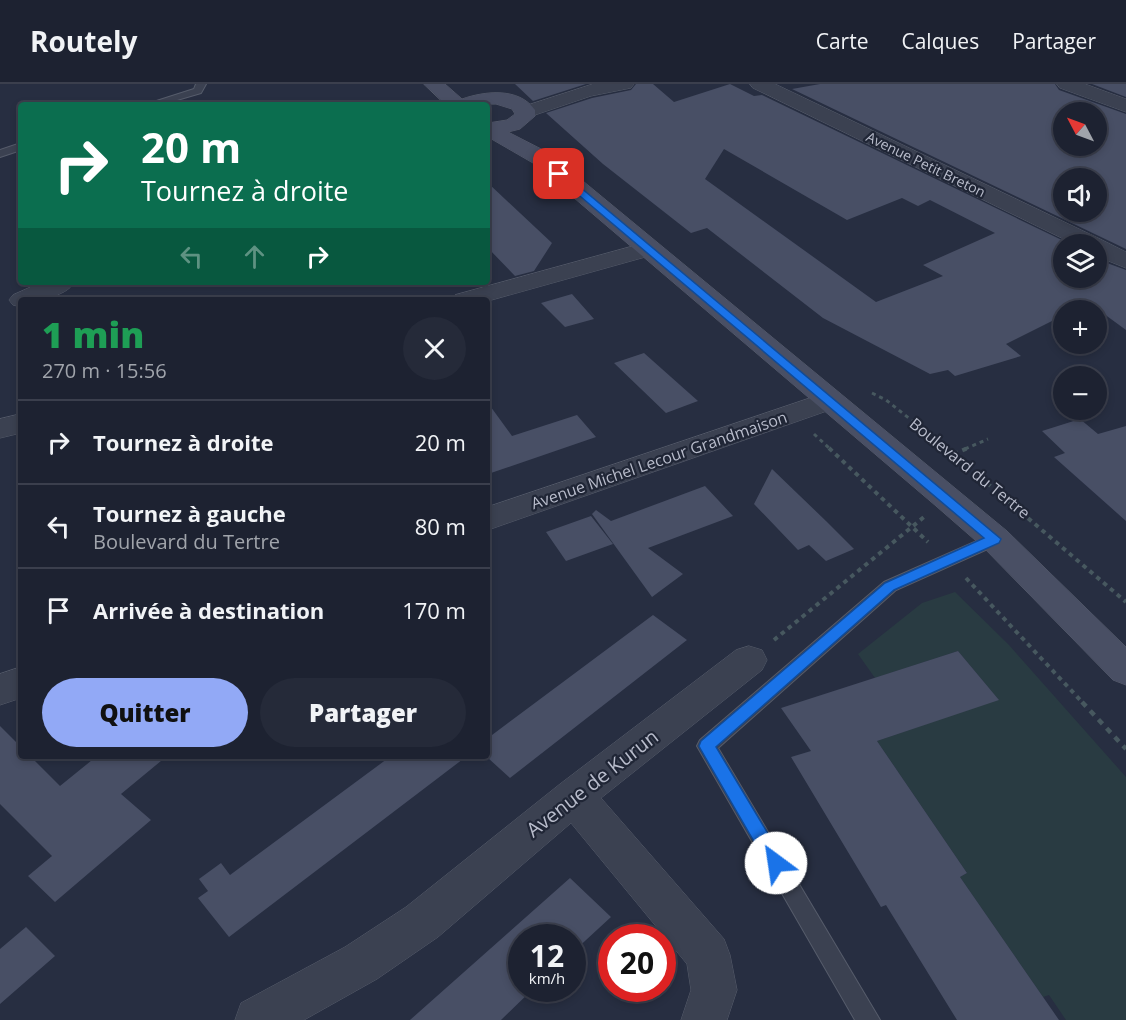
<!DOCTYPE html>
<html lang="fr">
<meta charset="utf-8">
<style>
body{margin:0;font-family:"Open Sans",sans-serif;background:#252a39;color:#f1f3f6;height:100vh;display:flex;flex-direction:column;font-size:22px;white-space:nowrap}
*{box-sizing:border-box;margin:0}
p{font-size:20px;color:#a0a4ab}
.icon{flex:none;width:33px;height:33px;fill:none;stroke:currentColor;stroke-width:2;stroke-linecap:round;stroke-linejoin:round}
.map{position:relative;flex:1;overflow:hidden}
.details{position:absolute;left:18px;top:213px;width:472px;height:462px;display:flex;flex-direction:column;background:#1d2231;border-radius:6px;box-shadow:0 3px 9px #0003,0 0 0 2px #3b3f4d}
.details>*{flex:none}
.banner{position:absolute;left:18px;top:18px;width:472px;height:183px;border-radius:6px;box-shadow:0 3px 9px #0003,0 0 0 2px #3b3f4d;background:#0b6e4f;color:#fff;overflow:hidden}
.needle{width:39px;rotate:311deg}
.fabs{position:absolute;left:1053px;top:18px;display:grid;gap:12px}
.fabs a{display:grid;place-items:center;width:54px;height:54px;border-radius:50%;background:#1d2231;box-shadow:0 3px 9px #0003,0 0 0 2px #3b3f4d;font-size:30px}
.speed{position:absolute;left:508px;top:840px;display:flex;gap:12px;font-size:30px;font-weight:700;text-align:center}
.speed>*{display:grid;place-content:center;width:78px;height:78px;border-radius:50%;background:#1d2231;box-shadow:0 3px 9px #0003,0 0 0 2px #3b3f4d;line-height:1}
.speed small{font-size:15px;font-weight:400}
.speed .limit{border:9px solid #d22;background:#fff;color:#111}
.pin{position:absolute;display:grid;place-items:center;width:51px;height:51px;color:#fff;margin:-26px;border-radius:12px;box-shadow:0 3px 9px #0006}
.me{position:absolute;width:66px;margin:-33px;rotate:329deg;stroke-linejoin:round;filter:drop-shadow(0 0 4px #0008)}
.turn{display:flex;align-items:center;gap:21px;height:126px;padding:0 24px;font-size:27px}
.turn .icon{width:78px;height:78px;stroke-width:2.5}
.turn b{display:block;font-size:42px;line-height:51px}
.lanes{display:flex;align-items:center;height:57px;padding:0 24px;background:#0003;justify-content:center;gap:30px;direction:ltr}
.lanes .off{opacity:.35}
.round{display:grid;place-items:center;flex:none;width:63px;height:63px;border-radius:32px;background:#252a39}
.head{display:flex;align-items:center;justify-content:space-between;height:102px;padding:0 24px}
h1{font-size:36px;font-weight:800;line-height:45px;color:#1e9e55}
.cta{display:flex;gap:12px;margin-top:auto;padding:12px 24px}
.cta a{flex:1;height:69px;border-radius:36px;background:#92a9f6;color:#111;font-size:24px;font-weight:800;line-height:69px;text-align:center}
.cta a+a{background:#252a39;color:#f1f3f6}
ul{padding:0;list-style:none}
li{display:flex;align-items:center;gap:18px;height:84px;padding:0 24px;border-top:2px solid #3b3f4d}
li div{flex:1}
li b{display:block;font-size:22px}
li em{font-style:normal}
header{display:flex;align-items:center;gap:36px;box-sizing:border-box;height:84px;padding:0 30px;background:#1d2231;border-bottom:2px solid #3b3f4d}
header strong{font-size:28px}
nav{display:flex;gap:33px;margin-inline-start:auto;font-size:21px}
.map>svg:first-child{display:block}
.green{fill:#293b42}
.building{fill:#484f65;fill-rule:evenodd}
.lines{fill:none;stroke-linecap:round;stroke-linejoin:round}
.service-casing{stroke:#565c6b;stroke-width:2}
.minor-casing{stroke:#565c6b;stroke-width:1}
.secondary-casing{stroke:#565c6b;stroke-width:1}
.path-far2{stroke:#47585f;stroke-width:3;stroke-dasharray:4 4;stroke-linecap:butt}
.path-far1{stroke:#47585f;stroke-width:4;stroke-dasharray:4.5 4.5;stroke-linecap:butt}
.path{stroke:#47585f;stroke-width:4.5;stroke-dasharray:6 6;stroke-linecap:butt}
.service{fill:#3b4151;fill-rule:evenodd}
.minor{fill:#3b4151;fill-rule:evenodd}
.secondary{fill:#494f64;fill-rule:evenodd}
.route{fill:#1a73e8;stroke:#114b97;stroke-width:1.5}
.labels{text-anchor:middle;dominant-baseline:central;stroke-width:4.5;stroke-linejoin:round;paint-order:stroke}
.far-street-label{font-size:14px;fill:#b8bccb;stroke:#202636}
.street-label{font-size:16px;fill:#b8bccb;stroke:#202636}
.near-street-label{font-size:20px;fill:#b8bccb;stroke:#202636}
</style>
<header>
<strong>Routely</strong>
<nav><a>Carte</a><a>Calques</a><a>Partager</a></nav>
</header>
<div class="map">
<svg width="1126" height="936" viewBox="0 0 1126 936">
<rect width="100%" height="100%" fill="#272e41"/>
<path class="green" d="M955,508l54,53 117,132v243h-60l-17,-25 -6,2 -83,-120 7,-4 -90,-132 121,-42 -40,-48 -83,27 -17,-24 64,-51z"/>
<path class="building" d="M515,0h71l-53,17z
M636,0h17l21,18 56,-18 24,12 8,-1 308,149h-6v34h32v-19l30,11v60l-37,-27 -16,7h-9v5l-58,29 15,12 -66,20 -7,-6 -18,4 -107,-56 -116,-90 -16,5 -88,-69 -57,-51 46,-15 39,-8zM724,65l123,71 55,-22 16,8 12,-6 65,33 -72,32 20,11 -67,26 -171,-123z
M820,0h235l4,6 67,24v135l-334,-160zM1064,28h32v34h-32zM1064,94h32v34h-32z
M1092,0h34v13z
M488,99l64,60 -18,28 -19,5 -27,-28z
M572,210l22,25 -29,8 -24,-24z
M644,269l54,48 -32,12 -52,-50z
M488,319l24,33 65,-21 19,22 -108,37z
M1080,335l18,15 28,-8v95l-72,-64 11,-4 -23,-22z
M772,385l54,52 28,28 -28,12 -17,-16 -11,5 -44,-46z
M705,402l28,30 -85,32 35,26 -31,23 -60,-83 4,-4 15,11z
M591,432l22,28 -47,17 -20,-29z
M653,531l34,25 -177,138 -22,-20v-20z
M958,567l41,49 -122,41 90,132 -7,4 99,143h-102l-71,-115 -5,2 -90,-150 20,-6 -30,-43z
M0,642l21,21v9h9l30,30 37,-30h70l-46,38 30,26 -96,82 -27,-26 24,-20 -52,-52z
M391,672h76l-238,181 -31,-39 10,-7 -9,-12 22,-16 9,12z
M570,794l41,39 -38,35v-14h-51v50h12l-33,32h-91z
M26,843l29,29 -55,48v-55z"/>
<g class="lines">
<defs>
<path id="service" d="M196,0h10l-5,9 -41,12h-16l50,-16z
M21,59v7l-21,7v-7z
M995,449l6,2 2,4 -2,4 -105,47 -178,158 162,272h-25l-158,-274 3,-6 184,-158z"/>
<path id="minor" d="M593,0h41l-3,4 -40,8 -65,22 -7,-2 -3,-4 3,-4z
M750,0h25l325,155 26,13v16l-30,-12v-12h-22l-321,-156z
M1057,0h28l41,15v13l-66,-24z
M648,158l8,2 4,5 -4,5 -168,47 -37,-1 4,-5z
M42,198h33c-11,16 -36,18 -54,18v7l-8,-2 -4,-5 4,-5z
M831,307l10,3 4,6 -4,6 -353,124v-23z
M21,330v19l-21,5v-19z
M749,562l13,4 5,10 -5,10 -161,128 123,141 6,16 7,35 -10,30h-46l10,-30 -4,-26 -116,-141 -133,114 -61,42 -73,41h-69l6,-17 104,-56 61,-40 154,-123 176,-134z
M21,583v31l-21,7v-31z"/>
<path id="secondary" d="M424,0h21l17,15c23,-8 57,-12 73,11v6l-15,13 -12,3 41,21 458,378 119,116v38l-13,-5 -130,-133 -47,-41 -403,-343 -45,-26v-14l19,-3 8,-6 -3,-5 -16,-5 -50,1z"/>
</defs>
<use href="#service" class="service-casing"/>
<use href="#minor" class="minor-casing"/>
<use href="#secondary" class="secondary-casing"/>
<path class="path-far2" d="M872,309l14,7 62,49
M814,350l16,15
M965,365l23,-10"/>
<path class="path-far1" d="M829,364l99,94
M946,364l180,154
M954,370l14,-6
M966,494l117,125
M774,556l150,-123"/>
<path class="path" d="M1082,618l44,47"/>
<use href="#service" class="service"/>
<use href="#minor" class="minor"/>
<use href="#secondary" class="secondary"/>
</g>
<path class="route" d="M555,88h7l439,367 -2,4 -105,47 -178,157 66,110 3,6 -3,6 -6,2 -6,-2 -69,-119 -2,-4 2,-5 184,-158 99,-45 -429,-363z"/>
<g class="labels">
<g class="far-street-label">
<text transform="translate(926 80) rotate(26)">Avenue Petit Breton</text>
</g>
<g class="street-label">
<text transform="translate(659 376) rotate(-19)">Avenue Michel Lecour Grandmaison</text>
<text transform="translate(970 384) rotate(39)">Boulevard du Tertre</text>
</g>
<g class="near-street-label">
<text transform="translate(592 699) rotate(-38)">Avenue de Kurun</text>
</g>
</g>
</svg>
<div class="fabs">
<a><svg class="needle" viewBox="-14 -14 28 28"><path d="M0-13l5 13h-10z" fill="#e53935"/><path d="M0 13l5-13h-10z" fill="#a0a4ab"/></svg></a>
<a><svg class="icon" aria-label="sound" viewBox="0 0 24 24"><path d="M4 9h4l5-4v14l-5-4H4zM17 9q2 3 0 6"/></svg></a>
<a><svg class="icon" aria-label="layers" viewBox="0 0 24 24"><path d="M12 4l9 5-9 5-9-5zM3 14l9 5 9-5"/></svg></a>
<a>+</a>
<a>−</a>
</div>
<div class="speed"><div>12<small>km/h</small></div><div class="limit">20</div></div>
<div class="pin" style="left:559px;top:90px;background:#d93025"><svg class="icon" aria-label="arrive" viewBox="0 0 24 24"><path d="M6 21V4h12l-3 4 3 4H6"/></svg></div>
<svg class="me" style="left:776px;top:779px" viewBox="-20 -20 40 40"><circle r="19" fill="#fff"/><path d="M0-13L10 11 0 6-10 11z" fill="#1a73e8"/></svg>
<div class="banner">
<div class="turn"><svg class="icon" aria-label="right" viewBox="0 0 24 24"><path d="M7 20v-9h11M14 6l5 5-5 5"/></svg><div><b>20 m</b>Tournez à droite</div></div>
<div class="lanes"><svg class="icon off" aria-label="left" viewBox="0 0 24 24"><path d="M17 20v-9H6M10 6l-5 5 5 5"/></svg><svg class="icon off" aria-label="ahead" viewBox="0 0 24 24"><path d="M12 20V5M6 11l6-6 6 6"/></svg><svg class="icon" aria-label="right" viewBox="0 0 24 24"><path d="M7 20v-9h11M14 6l5 5-5 5"/></svg></div>
</div>
<section class="details">
<div class="head"><div><h1>1 min</h1><p>270 m · 15:56</p></div><a class="round"><svg class="icon" aria-label="close" viewBox="0 0 24 24"><path d="M6 6l12 12M18 6L6 18"/></svg></a></div>
<ul>
<li><svg class="icon" aria-label="right" viewBox="0 0 24 24"><path d="M7 20v-9h11M14 6l5 5-5 5"/></svg><div><b>Tournez à droite</b></div><em>20 m</em></li>
<li><svg class="icon" aria-label="left" viewBox="0 0 24 24"><path d="M17 20v-9H6M10 6l-5 5 5 5"/></svg><div><b>Tournez à gauche</b><p>Boulevard du Tertre</p></div><em>80 m</em></li>
<li><svg class="icon" aria-label="arrive" viewBox="0 0 24 24"><path d="M6 21V4h12l-3 4 3 4H6"/></svg><div><b>Arrivée à destination</b></div><em>170 m</em></li>
</ul>
<div class="cta"><a>Quitter</a><a>Partager</a></div>
</section>
</div>
